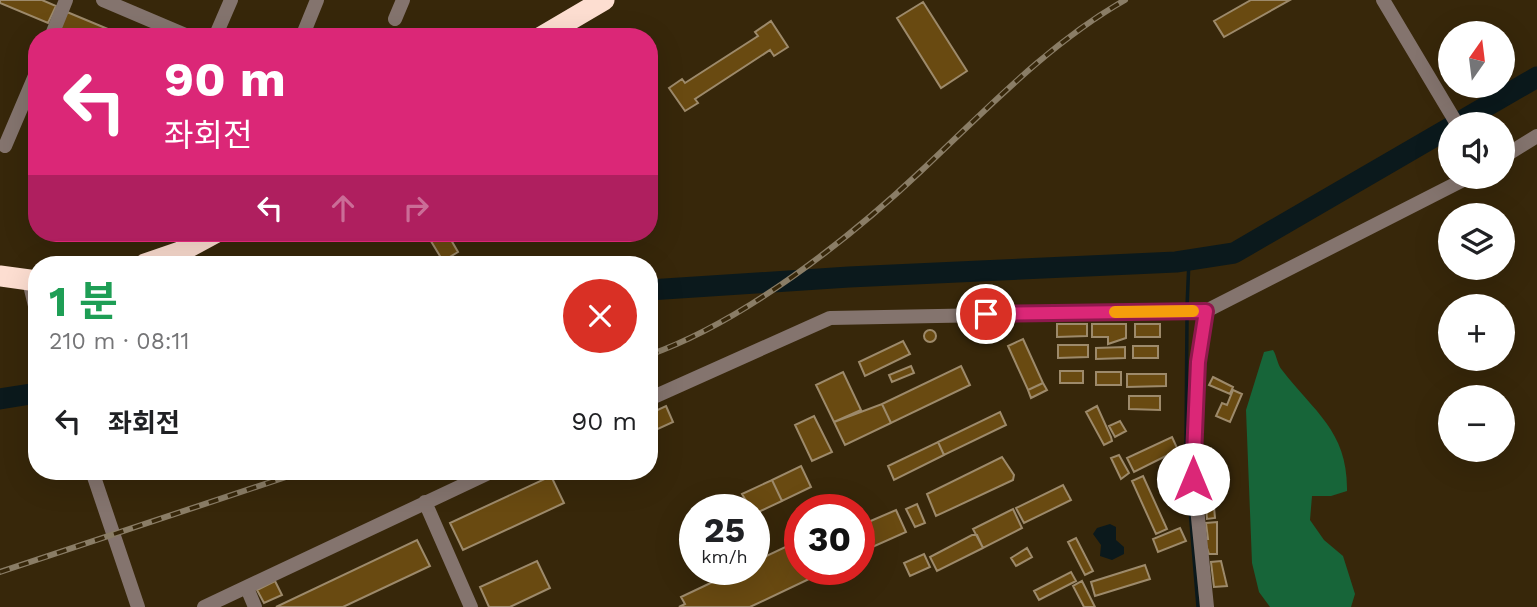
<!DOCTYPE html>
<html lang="ko">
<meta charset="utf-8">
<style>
body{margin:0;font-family:"Work Sans","Noto Sans KR",sans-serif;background:#f2f2f2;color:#202124;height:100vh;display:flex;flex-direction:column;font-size:26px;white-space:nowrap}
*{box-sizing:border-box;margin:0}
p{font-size:23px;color:#757577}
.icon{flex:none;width:38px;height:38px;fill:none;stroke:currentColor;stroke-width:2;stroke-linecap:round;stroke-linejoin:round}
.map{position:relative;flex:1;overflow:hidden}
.sheet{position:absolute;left:28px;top:256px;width:630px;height:224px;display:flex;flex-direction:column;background:#fff;border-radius:28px;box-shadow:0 7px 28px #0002}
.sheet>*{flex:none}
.top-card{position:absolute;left:28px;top:28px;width:630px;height:214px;border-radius:28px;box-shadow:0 7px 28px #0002;background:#db2777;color:#fff;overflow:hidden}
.needle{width:46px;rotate:14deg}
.tools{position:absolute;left:1438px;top:21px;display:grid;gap:14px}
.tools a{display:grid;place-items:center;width:77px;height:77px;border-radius:50%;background:#fff;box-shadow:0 7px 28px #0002;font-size:35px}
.speed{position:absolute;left:679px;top:494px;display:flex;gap:14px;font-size:35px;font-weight:700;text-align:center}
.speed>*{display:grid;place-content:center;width:91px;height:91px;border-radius:50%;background:#fff;box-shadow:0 7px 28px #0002;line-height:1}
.speed small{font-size:18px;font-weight:400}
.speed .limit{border:10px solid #d22;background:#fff;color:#111}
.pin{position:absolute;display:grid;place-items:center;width:60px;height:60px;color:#fff;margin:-30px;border:4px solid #fff;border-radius:50%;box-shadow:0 2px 7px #0007}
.me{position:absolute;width:77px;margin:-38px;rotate:0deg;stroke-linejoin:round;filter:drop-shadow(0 0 5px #0008)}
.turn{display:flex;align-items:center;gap:24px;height:147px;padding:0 21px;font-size:32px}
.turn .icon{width:91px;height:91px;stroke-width:2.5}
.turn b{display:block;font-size:49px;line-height:60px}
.lanes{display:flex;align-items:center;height:66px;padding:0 21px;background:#0003;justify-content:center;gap:35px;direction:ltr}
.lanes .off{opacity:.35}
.round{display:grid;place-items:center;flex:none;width:74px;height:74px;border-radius:37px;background:#f2f2f2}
.head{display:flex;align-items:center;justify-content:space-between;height:119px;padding:0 21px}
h1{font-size:42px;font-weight:700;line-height:52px;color:#1e9e55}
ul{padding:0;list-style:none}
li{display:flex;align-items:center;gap:21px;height:91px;padding:0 21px}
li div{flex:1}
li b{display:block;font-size:26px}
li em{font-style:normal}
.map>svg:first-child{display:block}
.forest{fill:#176539}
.water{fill:#0b191c}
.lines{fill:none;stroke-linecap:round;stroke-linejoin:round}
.stream{stroke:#0b191c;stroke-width:3.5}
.river{stroke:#0b191c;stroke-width:21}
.building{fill:#694a11;stroke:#9d8a6b;stroke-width:2}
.minor{stroke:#84746e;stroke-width:14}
.highway{stroke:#fdded1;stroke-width:21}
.rail-casing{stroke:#8a7d66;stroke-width:6}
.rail{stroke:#37270a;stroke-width:3.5;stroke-dasharray:10;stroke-linecap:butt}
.route-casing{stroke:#8e194d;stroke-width:18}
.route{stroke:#db2777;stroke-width:12}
.slow{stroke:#f59e0b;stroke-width:12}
</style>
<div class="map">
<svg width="1537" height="607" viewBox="0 0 1537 607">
<rect width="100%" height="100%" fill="#37270a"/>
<path class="forest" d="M1273,350c4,6 4,14 9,20 32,42 66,61 65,121l-16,5h-19l-2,24 14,20 19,16 12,38 -4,13h-81l-11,-15 -7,-29 -6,-153 18,-58z"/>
<path class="water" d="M1110,524l6,3v13l8,7v7l-12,6 -12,-4 1,-11 -8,-11 4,-6z"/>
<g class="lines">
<path class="stream" d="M1187,307l2,-47
M1186,448l1,-129
M1187,473l11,134"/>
<path class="river" d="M1456,124l81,-47
M649,290l200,-13 327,-15 58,-9 217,-126
M0,399l37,-6"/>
</g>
<path class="building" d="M0,0h42l14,6 -8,17 -48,-20z
M1251,0h39l-66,37 -10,-16z
M923,2l44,69 -26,17 -44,-70z
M67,12l60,25h-50l-18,-8z
M771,21l17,26 -14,9 -4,-6 -75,49 3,4 -13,8 -16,-23 13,-9 3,4 73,-47 -3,-4z
M426,233h21l11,19 -15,9z
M1057,324h30v12l-30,1z
M1092,324h34v14l-18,6v-7h-16z
M1135,324h25v13h-25z
M924 336a6 6 0 1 1 12 0a6 6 0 1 1-12 0Z
M1023,339l20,44 -15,7 -20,-44z
M903,341l7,13 -45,22 -6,-14z
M1058,345h30v12l-30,1z
M1133,346h25v12h-25z
M1125,347v11l-29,1v-11z
M911,366l3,7 -22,9 -3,-7z
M961,366l9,19 -79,38 -9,-19z
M1060,371h23v12h-23z
M843,372l18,38 -27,12 -18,-37z
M1096,372h25v13h-25z
M1127,374h39v12l-39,1z
M1213,377l20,10 -3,7 -21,-9z
M1043,383l4,7 -16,8 -3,-8z
M1233,390l9,4 -12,28 -14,-6 6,-13 5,2z
M1129,396h31v14l-31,-1z
M882,404l9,19 -46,22 -11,-23z
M666,406l7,16 -24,11v-19z
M1097,406l14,31 1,4 -8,4 -18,-33z
M1000,412l6,13 -62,30 -6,-13z
M814,416l18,36 -20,9 -17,-36z
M1120,421l6,10 -11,6 -6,-11z
M1172,437l6,13 -44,22 -7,-14z
M938,442l6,13 -50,25 -6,-14z
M1204,447l7,1 -3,17 -7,-1z
M1119,455l10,18 -8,6 -10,-21z
M1002,457l12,18 -1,5 -77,36 -9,-22z
M801,466l10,21 -29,14 -10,-21z
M551,476l13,27 -101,47 -13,-27z
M1143,476l24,53 -11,5 -24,-53z
M1202,476h7l2,18 -7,1z
M772,480l10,21 -28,13 -12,-20z
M1063,485l8,15 -47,23 -8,-15z
M1205,496h8l2,22 -8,1z
M917,504l8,19 -10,4 -9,-18z
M1013,509l9,19 -39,20 -10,-19z
M896,510l10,22 -47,21v-27z
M1217,522v32h-8l-5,-15h4l-2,-16z
M1180,528l6,13 -28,11 -5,-13z
M972,535h5l6,13 -46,23 -7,-14z
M1076,538l17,33 -8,4 -17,-33z
M417,540l13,26 -87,41h-67z
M800,540v29h30l-80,38h-71l6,-3 -4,-7 59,-28h14v-7z
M1027,548l5,9 -16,9 -5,-8z
M924,554l6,13 -20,9 -6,-13z
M537,561l13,27 -40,19h-21l-9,-20z
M1221,561l6,25 -13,1 -3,-25z
M1145,565l5,14 -55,17 -4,-14z
M1071,572l5,9 -37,19 -5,-9z
M275,581l7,14 -18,8 -7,-13z
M1082,581l13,26h-11l-11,-21z"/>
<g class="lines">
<path class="minor" d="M103,0l87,37
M1383,0l74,124
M395,19l8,-19
M51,37l15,-37
M215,37l16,-37
M302,37l15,-37
M5,146l32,-75
M1503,157l34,-21
M29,281l8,33
M1206,311l-8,51 -6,96 15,149
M649,399l181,-81 376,-7 263,-134
M92,471l46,136
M425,502l46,105
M247,588l8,19
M204,607l289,-136"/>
<path class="highway" d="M541,37l63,-37
M145,264l35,-12 35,-19
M0,276l37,5"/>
<defs>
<path id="rail" d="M649,355c94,-33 200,-116 272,-184 65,-61 127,-127 204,-171
M0,572l304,-101"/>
</defs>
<use href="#rail" class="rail-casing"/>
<use href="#rail" class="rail"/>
</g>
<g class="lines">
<defs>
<path id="route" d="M986,314l220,-3 -8,51 -5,117"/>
</defs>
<use href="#route" class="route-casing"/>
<use href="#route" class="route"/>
<path class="slow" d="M1115,312l78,-1"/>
</g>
</svg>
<div class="tools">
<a><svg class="needle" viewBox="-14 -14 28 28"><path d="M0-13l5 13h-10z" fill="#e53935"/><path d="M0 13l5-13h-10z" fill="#757577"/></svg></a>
<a><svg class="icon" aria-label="sound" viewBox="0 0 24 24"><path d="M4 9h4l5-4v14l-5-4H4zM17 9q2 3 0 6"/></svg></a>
<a><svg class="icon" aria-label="layers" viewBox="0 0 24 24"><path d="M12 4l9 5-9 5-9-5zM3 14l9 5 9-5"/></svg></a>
<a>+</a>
<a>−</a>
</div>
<div class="speed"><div>25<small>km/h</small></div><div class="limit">30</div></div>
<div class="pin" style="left:986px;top:314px;background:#d93025"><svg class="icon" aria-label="arrive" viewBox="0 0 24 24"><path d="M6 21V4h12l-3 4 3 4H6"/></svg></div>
<svg class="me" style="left:1193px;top:479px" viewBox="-20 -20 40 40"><circle r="19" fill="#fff"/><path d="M0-13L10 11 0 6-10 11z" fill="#db2777"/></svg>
<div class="top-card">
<div class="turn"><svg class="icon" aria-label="left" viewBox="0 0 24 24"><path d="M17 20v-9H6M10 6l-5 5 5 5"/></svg><div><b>90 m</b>좌회전</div></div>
<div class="lanes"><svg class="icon" aria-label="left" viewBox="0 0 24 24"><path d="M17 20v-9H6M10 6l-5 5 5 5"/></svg><svg class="icon off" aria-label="ahead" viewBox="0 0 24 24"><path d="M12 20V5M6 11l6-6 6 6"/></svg><svg class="icon off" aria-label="right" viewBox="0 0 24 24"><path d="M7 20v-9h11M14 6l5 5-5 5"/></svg></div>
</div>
<section class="sheet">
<div class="head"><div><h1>1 분</h1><p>210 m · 08:11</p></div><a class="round" style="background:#d93025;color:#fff"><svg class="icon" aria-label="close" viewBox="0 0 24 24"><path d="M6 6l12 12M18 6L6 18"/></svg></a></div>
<ul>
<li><svg class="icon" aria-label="left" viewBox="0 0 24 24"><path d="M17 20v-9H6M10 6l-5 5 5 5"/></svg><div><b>좌회전</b></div><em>90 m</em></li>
</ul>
</section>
</div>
